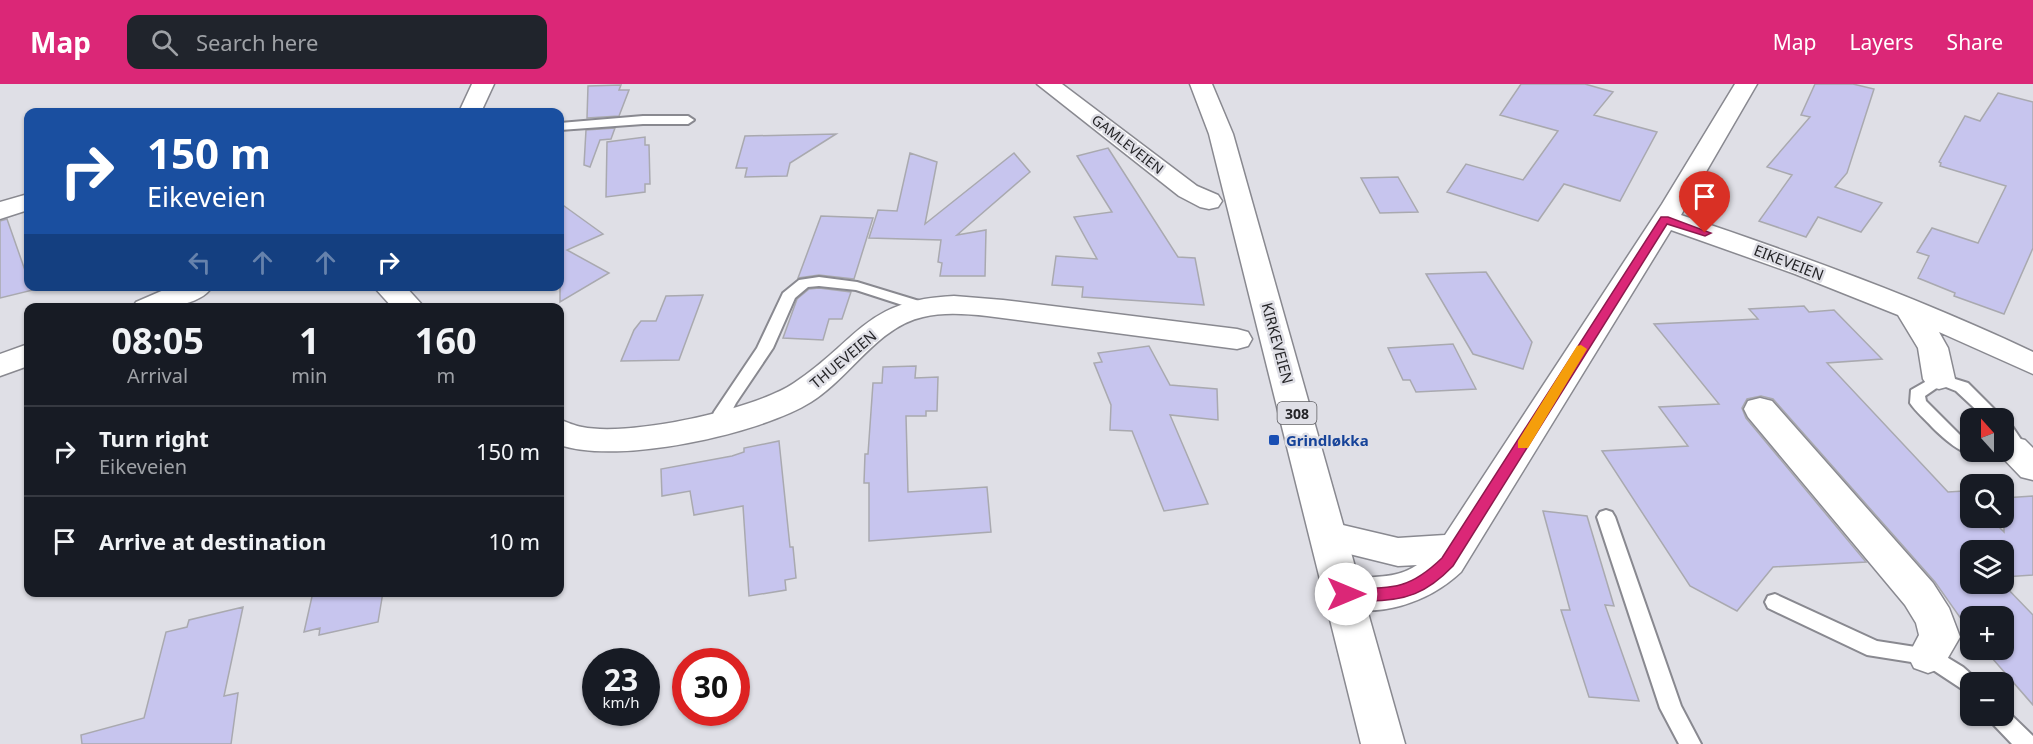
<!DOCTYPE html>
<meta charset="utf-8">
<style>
body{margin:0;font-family:"Noto Sans",sans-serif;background:#20242c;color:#f1f3f6;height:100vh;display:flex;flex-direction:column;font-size:22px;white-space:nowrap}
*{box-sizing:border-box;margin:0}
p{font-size:20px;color:#9ea1a6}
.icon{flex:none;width:33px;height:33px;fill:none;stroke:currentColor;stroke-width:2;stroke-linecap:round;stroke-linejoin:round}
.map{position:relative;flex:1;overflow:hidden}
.sheet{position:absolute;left:24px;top:219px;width:540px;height:294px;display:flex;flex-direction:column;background:#171b24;border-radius:12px;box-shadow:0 2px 4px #0004}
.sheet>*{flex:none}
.banner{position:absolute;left:24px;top:24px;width:540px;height:183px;border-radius:12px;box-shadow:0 2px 4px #0004;background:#1a4fa0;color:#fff;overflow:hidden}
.needle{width:39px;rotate:339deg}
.tools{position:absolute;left:1960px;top:324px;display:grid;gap:12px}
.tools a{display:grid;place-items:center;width:54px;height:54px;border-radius:12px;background:#171b24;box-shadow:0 2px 4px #0004;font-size:30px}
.speed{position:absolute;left:582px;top:564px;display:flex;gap:12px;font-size:30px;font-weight:700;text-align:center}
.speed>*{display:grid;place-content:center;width:78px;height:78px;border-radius:50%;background:#171b24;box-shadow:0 2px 4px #0004;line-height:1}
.speed small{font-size:15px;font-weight:400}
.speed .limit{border:9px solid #d22;background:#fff;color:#111}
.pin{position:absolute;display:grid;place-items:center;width:51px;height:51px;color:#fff;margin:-62px -26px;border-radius:50% 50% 50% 0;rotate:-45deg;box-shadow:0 0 6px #0007}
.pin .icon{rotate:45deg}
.me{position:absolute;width:66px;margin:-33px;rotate:90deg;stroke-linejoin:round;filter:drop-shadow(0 0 4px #0008)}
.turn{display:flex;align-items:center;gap:21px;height:126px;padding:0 24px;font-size:27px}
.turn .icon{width:78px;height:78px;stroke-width:2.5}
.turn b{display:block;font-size:42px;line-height:51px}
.lanes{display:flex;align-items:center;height:57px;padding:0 24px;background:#0003;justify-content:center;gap:30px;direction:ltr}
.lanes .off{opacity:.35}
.eta{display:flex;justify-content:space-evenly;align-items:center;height:102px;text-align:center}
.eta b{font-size:36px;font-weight:700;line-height:42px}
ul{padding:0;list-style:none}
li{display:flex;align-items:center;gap:18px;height:90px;padding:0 24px;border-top:2px solid #363941}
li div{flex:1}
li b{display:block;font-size:22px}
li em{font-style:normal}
header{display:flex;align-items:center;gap:36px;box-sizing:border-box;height:84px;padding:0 30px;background:#db2777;color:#fff}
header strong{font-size:28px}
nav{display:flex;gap:33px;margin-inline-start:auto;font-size:21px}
.search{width:420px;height:54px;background:#20242c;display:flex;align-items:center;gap:15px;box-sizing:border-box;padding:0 21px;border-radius:12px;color:#9ea1a6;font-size:22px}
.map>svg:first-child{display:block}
.building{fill:#c7c5ee;stroke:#a9a9af;stroke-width:1.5}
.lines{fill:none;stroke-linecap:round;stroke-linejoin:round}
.service-casing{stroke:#898990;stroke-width:4}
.minor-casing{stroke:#898990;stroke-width:3}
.primary-casing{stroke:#898990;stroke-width:3}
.service{fill:#fff;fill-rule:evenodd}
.minor{fill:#fff;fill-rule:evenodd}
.primary{fill:#fff;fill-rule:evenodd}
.route{fill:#db2777;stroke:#8e194d;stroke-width:1.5}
.slow{fill:#f59e0b}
.transit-dot{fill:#1a4fb4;stroke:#dfdfe6;stroke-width:2}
.labels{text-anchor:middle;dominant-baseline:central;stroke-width:5;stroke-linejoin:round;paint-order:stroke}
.far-street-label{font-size:14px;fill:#252528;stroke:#dfdfe6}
.shield{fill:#dfdfe6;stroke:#5d5d61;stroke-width:1.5}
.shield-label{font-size:14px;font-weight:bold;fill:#252528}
.street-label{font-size:15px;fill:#252528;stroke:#dfdfe6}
.transit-label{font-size:15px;font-weight:bold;fill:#164399;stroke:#dfdfe6;text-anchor:start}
</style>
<header>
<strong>Map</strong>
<div class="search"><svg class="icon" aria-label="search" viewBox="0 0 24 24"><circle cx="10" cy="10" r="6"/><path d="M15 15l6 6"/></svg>Search here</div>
<nav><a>Map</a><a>Layers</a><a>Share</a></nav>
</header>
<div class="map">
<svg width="2033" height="660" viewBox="0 0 2033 660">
<rect width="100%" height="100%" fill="#dfdfe6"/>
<path class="building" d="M1521,0h64l28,8 -19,23 63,17 -37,69 -56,-17 -26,37 -91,-29 19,-28 57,16 35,-49 -58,-16z
M1815,0h38l21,5 -27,84 -12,14 47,16 -21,29 -43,-15 -12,20 -47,-16 33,-46 -25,-8 43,-50 -9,-2z
M621,1l-2,5h10l-10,26 -32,2 1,-32z
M1998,9l35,9v146l-29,66 -50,-18 1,-3 -37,-15 11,-22 -12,-4 15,-24 46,15 28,-57 -66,-20 1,-3 -2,-1 26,-46 15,5z
M615,44l-4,11 -11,1 -10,27 -6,-2 2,-35z
M836,50l-46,29 -3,13 -42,1 2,-9h-11l9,-32z
M645,53v8h4l1,39h-5v8l-39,5 1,-55z
M1108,64l70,109 17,1 9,47 -122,-8 1,-10 -31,-2 4,-29 41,3 -23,-42 38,-5 -35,-56z
M910,69l27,9 -12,62 89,-71 16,19 -73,63 29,-5 -1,46h-45l2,-13 -4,-1 3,-22 -72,-2 9,-28 19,1z
M1398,93l20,35 -38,1 -19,-35z
M560,119l43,31 -36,16 42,23 -49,29z
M821,132l52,2 -19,61 -35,-4 -21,3z
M7,135l21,60v7l5,4 -33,8v-77z
M1486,188l46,70 -9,27 -50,-15 -47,-80z
M819,204l32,4 -9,27h-13l-6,21 -40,-2 14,-39 12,-10z
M703,211l-24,65 -58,1 13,-31 7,-9h15l10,-25z
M1804,222l5,6 25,-2 48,49 -55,4 121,129 16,-1 7,7v20h19l14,14v-34l29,-2v79l-29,2v-27h-33v34h32l30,31v90l-48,-55h19v-34h-33v17l-36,-51 -162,-183 -12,-3 -14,3 -5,9 4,10 120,144 -93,5 -36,44 -47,-25 -88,-135 86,-5 -29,-39 60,-3 -65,-80 104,-5 -9,-10z
M1453,260l23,45 -60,3 -6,-12h-7l-15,-32z
M1149,262l21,39 47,4 1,31 -48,-5 38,89 -44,7 -32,-80 -22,-1 1,-25 -17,-42 8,-1 -4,-9z
M916,282l-1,12 23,-1 -1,34h-11v5h-20l2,76 79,-5 4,45 -122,9v-58h-5l1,-29h3l5,-71h9l1,-16z
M779,357l11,106h3l3,31 -11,2 1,10 -37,6 -6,-90 -49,9 -4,-24 -28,5 -1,-27 71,-13 12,-4v-4z
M1543,427l44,5 27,90 -9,-1 34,96 -50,-4 -28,-87h9z
M313,508h70l-5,30 -59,13 1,-7 -16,4z
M243,523l-19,89 14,-3 -7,51h-149l-1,-9 63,-17 22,-86 21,-5 2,-7z"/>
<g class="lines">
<defs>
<path id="service" d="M643,32h45l6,4 -6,4h-45l-83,6v-7z
M819,193l38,5 72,22 2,3 -7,5 -68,-22 -37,-4 -11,1 -13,11 -22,50 -37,55 -12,23h-12l-2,-4 4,-10 43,-64 26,-55 16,-13z
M1939,290l29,9 35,35h-18l-29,-27 -15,-6 -16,11 1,5 36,36 9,5v10h33v-31l6,2 12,18 -3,12c-39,12 -59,2 -87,-26 -7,-8 -16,-15 -22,-24l1,-13z
M1606,426l6,2 3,5 66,189 20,38h-22l-19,-36 -63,-191 3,-5z
M1775,510l102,47 58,9 28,17 17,15h-9v13l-47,-31 -57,-9 -99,-47 -3,-6 3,-6z
M2004,624l29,28v8h-21l-20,-21 -2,-7h14z"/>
<path id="minor" d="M472,0h22l-13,28h-22z
M1037,0h25l135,102 21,9 4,6 -4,6 -9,2 -9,-2 -21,-11z
M1735,0h22l-76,131c119,40 238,83 352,137v22l-94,-42 9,16 7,31 -5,7 -11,3 -11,-3 -5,-7 -5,-31 -20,-33 -103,-41 -124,-44 -210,342c-33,31 -84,48 -129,33l-5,-11 5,-11c29,-10 59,0 85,-18l-19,1 -81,-20 -5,-10 5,-10 13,-4 68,16 47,-3 217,-331z
M28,110v16l-28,9v-17z
M173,202h40c-15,23 -57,22 -81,22l4,-6z
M373,202h32l20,22h-32z
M954,212l49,4 234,29 11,3 4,7 -4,7 -11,3 -250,-33c-21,-2 -43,-4 -64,1 -46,10 -73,61 -112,85 -51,32 -193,63 -251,43v-25c7,2 15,6 22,7 47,10 172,-17 212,-44 65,-43 70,-83 160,-87z
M28,260v22l-28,10v-22z
M1760,314l12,3 161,182 16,25 11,29 -18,31 -14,5 -14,-5 -6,-12 11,-21 -3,-12 -11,-18 -157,-188 -4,-8 4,-8z
M2013,353l12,3 8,8v32l-12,-3 -24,-25h7v-12z"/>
<path id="primary" d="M1190,0h22l21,50 172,610h-44l-152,-610z"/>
</defs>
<use href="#service" class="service-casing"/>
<use href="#minor" class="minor-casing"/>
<use href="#primary" class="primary-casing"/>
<use href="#service" class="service"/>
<use href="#minor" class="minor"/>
<use href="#primary" class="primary"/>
</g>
<path class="route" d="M1661,133h7l43,16 -6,3 -38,-12 -214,342c-26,27 -47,35 -85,35 -9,0 -19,1 -28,-2l-3,-5 3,-4 6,-2c45,0 62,3 96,-30z"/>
<path class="slow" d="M1581,261l6,4 -59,99h-10v-7l59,-95z"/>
<rect class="transit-dot" x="1268" y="350" width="12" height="12" rx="3"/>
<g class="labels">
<g class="far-street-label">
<text transform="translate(1128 60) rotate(38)">GAMLEVEIEN</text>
</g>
<rect class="shield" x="1277.5" y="318" width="39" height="22" rx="4.5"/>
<g class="shield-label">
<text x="1297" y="329">308</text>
</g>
<g class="street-label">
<text transform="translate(1789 178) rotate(21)">EIKEVEIEN</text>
<text transform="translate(1278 259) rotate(75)">KIRKEVEIEN</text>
<text transform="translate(843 275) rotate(-40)">THUEVEIEN</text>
</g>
<g class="transit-label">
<text x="1286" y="356">Grindløkka</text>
</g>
</g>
</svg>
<div class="tools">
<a><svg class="needle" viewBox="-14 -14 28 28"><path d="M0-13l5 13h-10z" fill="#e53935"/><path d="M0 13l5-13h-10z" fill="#9ea1a6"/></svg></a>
<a><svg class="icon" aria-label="search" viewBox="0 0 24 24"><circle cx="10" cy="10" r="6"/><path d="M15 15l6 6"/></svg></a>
<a><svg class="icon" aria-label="layers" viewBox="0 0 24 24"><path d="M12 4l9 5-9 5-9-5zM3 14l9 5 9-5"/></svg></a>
<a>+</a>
<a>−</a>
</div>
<div class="speed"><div>23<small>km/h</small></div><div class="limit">30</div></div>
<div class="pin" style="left:1705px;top:149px;background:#d93025"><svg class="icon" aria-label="arrive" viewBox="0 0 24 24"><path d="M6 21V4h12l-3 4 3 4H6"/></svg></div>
<svg class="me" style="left:1346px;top:510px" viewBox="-20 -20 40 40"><circle r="19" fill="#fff"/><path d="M0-13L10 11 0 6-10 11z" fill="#db2777"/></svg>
<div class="banner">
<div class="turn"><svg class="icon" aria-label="right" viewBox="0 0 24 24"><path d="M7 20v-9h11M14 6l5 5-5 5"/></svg><div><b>150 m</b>Eikeveien</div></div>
<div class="lanes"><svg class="icon off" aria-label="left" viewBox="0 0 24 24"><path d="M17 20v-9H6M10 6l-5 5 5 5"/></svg><svg class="icon off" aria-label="ahead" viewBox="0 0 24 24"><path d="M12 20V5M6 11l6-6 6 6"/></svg><svg class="icon off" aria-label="ahead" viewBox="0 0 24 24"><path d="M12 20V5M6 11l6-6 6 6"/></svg><svg class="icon" aria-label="right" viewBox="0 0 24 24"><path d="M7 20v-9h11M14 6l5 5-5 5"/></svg></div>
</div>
<section class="sheet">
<div class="eta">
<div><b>08:05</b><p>Arrival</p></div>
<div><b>1</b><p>min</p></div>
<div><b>160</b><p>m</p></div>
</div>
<ul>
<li><svg class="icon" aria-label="right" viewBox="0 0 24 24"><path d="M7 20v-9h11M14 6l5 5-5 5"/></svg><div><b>Turn right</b><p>Eikeveien</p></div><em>150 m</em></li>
<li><svg class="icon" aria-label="arrive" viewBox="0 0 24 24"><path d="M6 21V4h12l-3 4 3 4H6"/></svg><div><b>Arrive at destination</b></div><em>10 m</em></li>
</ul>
</section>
</div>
